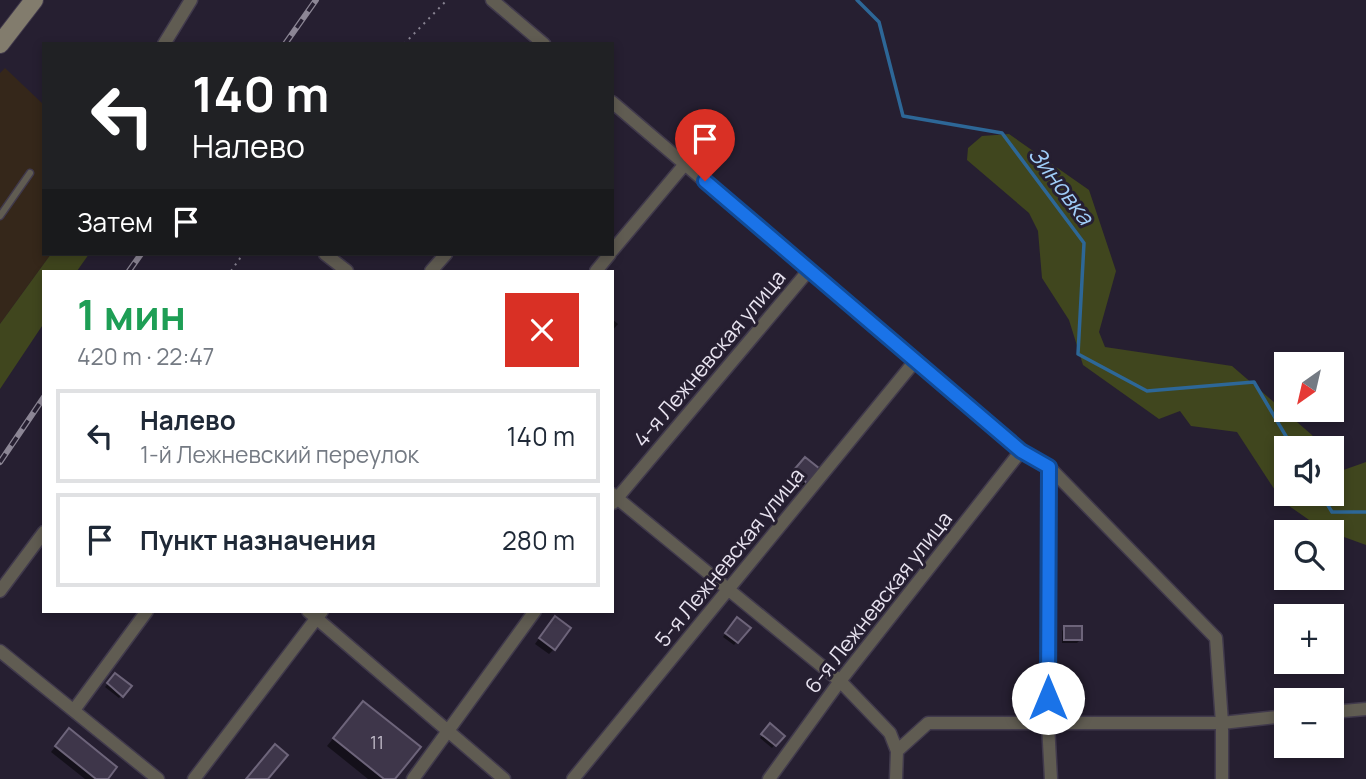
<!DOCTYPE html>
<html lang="ru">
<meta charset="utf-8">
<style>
body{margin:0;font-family:Manrope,sans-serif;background:#f6f6f7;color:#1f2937;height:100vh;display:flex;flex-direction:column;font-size:26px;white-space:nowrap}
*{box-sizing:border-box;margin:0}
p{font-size:23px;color:#747a83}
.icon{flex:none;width:38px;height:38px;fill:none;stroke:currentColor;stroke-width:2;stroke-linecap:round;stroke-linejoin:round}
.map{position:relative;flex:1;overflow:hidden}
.side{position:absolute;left:42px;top:270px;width:572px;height:343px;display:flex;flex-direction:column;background:#fff;border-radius:0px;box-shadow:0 4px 10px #0003}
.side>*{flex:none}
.top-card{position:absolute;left:42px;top:42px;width:572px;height:214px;border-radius:0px;box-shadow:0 4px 10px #0003;background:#202124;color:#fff;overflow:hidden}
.needle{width:46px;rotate:214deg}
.tools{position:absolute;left:1274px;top:352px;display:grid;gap:14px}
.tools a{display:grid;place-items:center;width:70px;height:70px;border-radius:0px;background:#fff;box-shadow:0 4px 10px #0003;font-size:35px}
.pin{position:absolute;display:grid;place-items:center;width:60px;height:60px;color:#fff;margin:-72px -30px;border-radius:50% 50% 50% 0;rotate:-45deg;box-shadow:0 0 7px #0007}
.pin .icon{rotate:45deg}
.me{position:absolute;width:77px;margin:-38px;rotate:0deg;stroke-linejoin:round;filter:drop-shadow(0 0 5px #0008)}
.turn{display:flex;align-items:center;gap:24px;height:147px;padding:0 35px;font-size:32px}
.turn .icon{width:91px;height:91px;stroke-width:2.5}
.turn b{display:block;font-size:49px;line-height:60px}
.then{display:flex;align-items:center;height:66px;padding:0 35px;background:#0003;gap:14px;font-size:26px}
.round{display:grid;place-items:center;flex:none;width:74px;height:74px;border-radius:0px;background:#f6f6f7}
.overview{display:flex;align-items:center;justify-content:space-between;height:119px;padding:0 35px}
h1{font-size:42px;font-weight:700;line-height:52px;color:#1e9e55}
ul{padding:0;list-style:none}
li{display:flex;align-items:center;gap:21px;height:94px;margin:0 14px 10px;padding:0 21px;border:4px solid #e0e1e3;border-radius:0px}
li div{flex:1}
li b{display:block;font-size:26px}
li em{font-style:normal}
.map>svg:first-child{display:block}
.industrial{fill:#35271a}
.green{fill:#40461e}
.shadow{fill:#0007}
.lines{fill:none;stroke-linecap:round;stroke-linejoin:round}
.stream{stroke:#2d6797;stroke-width:3.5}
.building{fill:#3e364a;stroke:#6d647a;stroke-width:2}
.service-casing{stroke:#413a4c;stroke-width:9}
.minor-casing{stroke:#413a4c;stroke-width:15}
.secondary-casing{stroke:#413a4c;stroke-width:20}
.path{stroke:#878291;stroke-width:2;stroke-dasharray:2 5;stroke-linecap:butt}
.service{stroke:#605c52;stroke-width:6}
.minor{stroke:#605c52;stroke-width:12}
.secondary{stroke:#827c6d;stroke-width:18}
.rail-casing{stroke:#8c8695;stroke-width:6}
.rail{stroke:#261f31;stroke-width:3.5;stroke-dasharray:10;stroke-linecap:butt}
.route-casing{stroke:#114b97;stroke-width:18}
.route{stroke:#1a73e8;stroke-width:12}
.labels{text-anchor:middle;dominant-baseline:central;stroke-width:6;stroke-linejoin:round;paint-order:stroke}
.number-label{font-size:18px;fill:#beb8c6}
.street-label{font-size:21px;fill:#e8e3f0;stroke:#261f31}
.water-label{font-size:23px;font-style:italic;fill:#9fccf7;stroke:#261f31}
</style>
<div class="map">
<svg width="1366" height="779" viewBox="0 0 1366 779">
<rect width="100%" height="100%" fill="#261f31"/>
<path class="industrial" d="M5,68l39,37v149h7l-51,70v-251z"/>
<path class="green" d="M1009,134l80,56 27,81 -17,61 6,15 127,19 80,69 8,13h-34v46h46v-26l3,5 31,-11v83l-44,-16 -40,-28 -45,-69 -46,-6 -11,-15 -21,8 -76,-54 -14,-45 -27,-42 -4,-47 -9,-18 -62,-53 1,-12 14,-12z
M51,254h38l-12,17h-33v52l-44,66v-65z"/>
<path class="shadow" d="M612,319l6,5 -6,7z
M806,459l12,10 -14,17 -13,-11z
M550,623l4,26 -5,5 -14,-10z
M734,623l14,5 -14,17 -11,-8z
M1065,627l15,13 -3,3h-15v-12z
M116,675l13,12 -10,11 -14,-11z
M356,710l37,69h-25l-41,-33z
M767,729l15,7 -10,12 -12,-10z
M64,736l41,43h-20l-34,-27z"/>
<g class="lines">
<path class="stream" d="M857,0l22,22 24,94 99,17 82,110 -6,111 69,37 107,-9 39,66
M1321,494l11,18h34"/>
</g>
<path class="building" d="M805,457l15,12 -12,15 -15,-13z
M555,616l16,12 -16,22 -16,-12z
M737,617l14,11 -13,15 -13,-10z
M1064,626h18v14h-18z
M115,673l17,13 -9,11 -16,-14z
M363,701l58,46 -26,32h-11l-51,-41z
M770,723l15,13 -9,10 -15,-12z
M69,728l48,39 -9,12h-12l-41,-33z
M275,744l13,11 -20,24h-22z"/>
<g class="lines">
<defs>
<path id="service" d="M0,216l30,-43"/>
<path id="minor" d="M492,0l52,44
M164,44l27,-44
M612,102l409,349 28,16 167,171 6,85v56
M612,251l73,-87
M325,254l22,17
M431,271l15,-17
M596,271l14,-17
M1049,467l-1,257 3,55
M612,494l228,187 50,52 7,18 -1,28
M613,503l196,-233
M0,591l44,-59
M308,611l196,168
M0,651l158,128
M74,710l73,-99
M1332,712l34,-3
M897,751l31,-28h294l64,-7
M194,779l128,-168
M413,779l122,-168
M573,779l342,-418
M769,779l71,-98 181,-230"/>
<path id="secondary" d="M0,44l34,-44"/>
</defs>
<use href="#service" class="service-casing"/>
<use href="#minor" class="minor-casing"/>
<use href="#secondary" class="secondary-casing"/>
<path class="path" d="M404,44l43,-44
M231,271l12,-17"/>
<use href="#service" class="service"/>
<use href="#minor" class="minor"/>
<use href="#secondary" class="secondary"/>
<defs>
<path id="rail" d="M285,44l31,-44
M129,271l12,-17
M0,462l44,-65"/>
</defs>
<use href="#rail" class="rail-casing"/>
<use href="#rail" class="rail"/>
</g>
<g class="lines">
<defs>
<path id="route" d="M705,181l316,270 28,16 -1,231"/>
</defs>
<use href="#route" class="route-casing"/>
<use href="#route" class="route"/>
</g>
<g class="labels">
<g class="number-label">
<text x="377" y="742">11</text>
</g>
<g class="street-label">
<text transform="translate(709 358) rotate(-50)">4-я Лежневская улица</text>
<text transform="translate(729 557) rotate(-51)">5-я Лежневская улица</text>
<text transform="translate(878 602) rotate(-52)">6-я Лежневская улица</text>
</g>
<g class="water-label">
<text transform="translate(1062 185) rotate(53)">Зиновка</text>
</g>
</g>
</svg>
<div class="tools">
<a><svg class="needle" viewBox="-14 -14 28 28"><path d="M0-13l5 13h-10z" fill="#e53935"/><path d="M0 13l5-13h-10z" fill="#747a83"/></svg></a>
<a><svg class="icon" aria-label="sound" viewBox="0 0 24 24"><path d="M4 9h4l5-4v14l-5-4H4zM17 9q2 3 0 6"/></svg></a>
<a><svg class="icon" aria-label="search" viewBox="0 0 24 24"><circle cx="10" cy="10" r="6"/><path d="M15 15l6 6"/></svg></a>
<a>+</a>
<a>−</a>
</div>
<div class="pin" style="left:705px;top:181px;background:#d93025"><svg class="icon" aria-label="arrive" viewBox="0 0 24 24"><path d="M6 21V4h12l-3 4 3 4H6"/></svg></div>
<svg class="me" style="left:1048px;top:698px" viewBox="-20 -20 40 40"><circle r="19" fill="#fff"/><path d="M0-13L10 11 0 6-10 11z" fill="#1a73e8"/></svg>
<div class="top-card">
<div class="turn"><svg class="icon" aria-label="left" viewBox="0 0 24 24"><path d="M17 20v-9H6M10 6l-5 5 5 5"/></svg><div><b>140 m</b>Налево</div></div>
<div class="then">Затем<svg class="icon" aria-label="arrive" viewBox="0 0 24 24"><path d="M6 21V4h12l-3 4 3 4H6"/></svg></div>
</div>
<section class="side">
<div class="overview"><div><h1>1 мин</h1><p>420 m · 22:47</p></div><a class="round" style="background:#d93025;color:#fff"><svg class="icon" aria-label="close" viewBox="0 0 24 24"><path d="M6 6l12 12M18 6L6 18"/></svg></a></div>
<ul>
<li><svg class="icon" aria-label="left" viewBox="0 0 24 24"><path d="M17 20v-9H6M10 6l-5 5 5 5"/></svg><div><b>Налево</b><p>1-й Лежневский переулок</p></div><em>140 m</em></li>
<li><svg class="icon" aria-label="arrive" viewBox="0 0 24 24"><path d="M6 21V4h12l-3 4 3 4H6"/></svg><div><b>Пункт назначения</b></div><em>280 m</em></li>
</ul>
</section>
</div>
